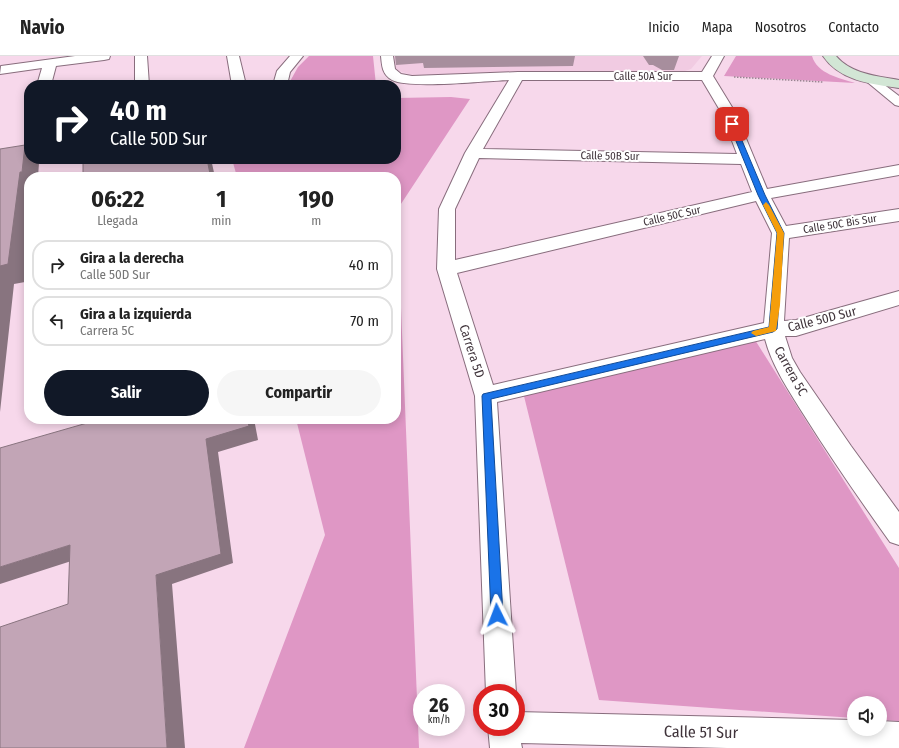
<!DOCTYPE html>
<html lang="es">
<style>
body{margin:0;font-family:"Fira Sans Condensed",sans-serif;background:#f6f6f6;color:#222;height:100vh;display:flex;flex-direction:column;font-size:15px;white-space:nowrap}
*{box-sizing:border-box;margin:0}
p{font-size:13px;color:#767676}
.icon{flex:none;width:22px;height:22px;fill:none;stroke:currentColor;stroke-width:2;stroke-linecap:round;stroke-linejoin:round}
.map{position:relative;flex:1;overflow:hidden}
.sheet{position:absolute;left:24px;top:116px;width:377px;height:252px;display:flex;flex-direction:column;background:#fff;border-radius:16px;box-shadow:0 2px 10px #0003}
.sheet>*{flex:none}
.hud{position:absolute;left:24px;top:24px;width:377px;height:84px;border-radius:16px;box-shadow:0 2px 10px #0003;background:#111827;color:#fff;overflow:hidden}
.controls{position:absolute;left:847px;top:640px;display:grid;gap:8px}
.controls a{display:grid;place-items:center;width:40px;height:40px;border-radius:50%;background:#fff;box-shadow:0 2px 10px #0003;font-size:20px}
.speed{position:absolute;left:413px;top:628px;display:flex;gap:8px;font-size:20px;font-weight:700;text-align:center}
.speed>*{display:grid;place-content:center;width:52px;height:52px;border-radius:50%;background:#fff;box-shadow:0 2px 10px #0003;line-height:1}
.speed small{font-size:10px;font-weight:400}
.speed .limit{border:6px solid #d22;background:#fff;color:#111}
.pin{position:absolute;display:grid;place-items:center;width:34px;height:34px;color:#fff;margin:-17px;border-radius:8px;box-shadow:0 2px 6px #0006}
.me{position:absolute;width:44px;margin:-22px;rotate:357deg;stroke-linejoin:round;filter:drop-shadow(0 0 3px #0008)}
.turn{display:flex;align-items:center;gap:14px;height:84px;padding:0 20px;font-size:18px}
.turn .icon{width:52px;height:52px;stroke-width:2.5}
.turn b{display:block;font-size:28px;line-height:34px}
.eta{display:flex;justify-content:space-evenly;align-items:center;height:68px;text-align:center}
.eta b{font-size:24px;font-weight:700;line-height:28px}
.primary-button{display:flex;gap:8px;margin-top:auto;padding:8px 20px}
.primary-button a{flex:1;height:46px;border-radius:24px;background:#111827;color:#fff;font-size:16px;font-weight:700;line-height:46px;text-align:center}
.primary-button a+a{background:#f6f6f6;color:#222}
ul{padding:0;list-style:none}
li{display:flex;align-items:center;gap:12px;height:50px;margin:0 8px 6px;padding:0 12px;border:2px solid #e0e0e0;border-radius:16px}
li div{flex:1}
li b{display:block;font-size:15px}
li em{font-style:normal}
header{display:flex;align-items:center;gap:24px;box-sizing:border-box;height:56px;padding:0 20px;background:#fff;border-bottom:1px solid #e0e0e0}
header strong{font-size:19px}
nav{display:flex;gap:22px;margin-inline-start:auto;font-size:14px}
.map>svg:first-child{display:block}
.built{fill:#f1cbe2}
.green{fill:#df97c5}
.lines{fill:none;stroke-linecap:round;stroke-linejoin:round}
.lane-casing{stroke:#886d7d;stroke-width:2}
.street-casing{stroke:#886d7d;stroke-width:2}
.secondary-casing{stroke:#886d7d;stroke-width:2}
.path{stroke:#998491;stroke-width:1.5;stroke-dasharray:1.5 1.5;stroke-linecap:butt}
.lane{fill:#fff;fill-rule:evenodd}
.street{fill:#fff;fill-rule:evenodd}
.secondary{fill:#d2e6d5;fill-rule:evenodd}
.wall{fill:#a78e9d}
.shaded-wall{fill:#88747f}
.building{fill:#c2a5b6;stroke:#88747f}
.route{fill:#1a73e8;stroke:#114b97}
.slow{fill:#f59e0b}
.labels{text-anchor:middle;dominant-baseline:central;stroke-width:4;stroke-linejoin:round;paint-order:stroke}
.far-street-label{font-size:11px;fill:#3f333a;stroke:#fff}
.street-label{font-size:13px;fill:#3f333a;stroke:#fff}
.near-street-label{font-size:16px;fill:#3f333a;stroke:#fff}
</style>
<header>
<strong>Navio</strong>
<nav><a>Inicio</a><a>Mapa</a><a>Nosotros</a><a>Contacto</a></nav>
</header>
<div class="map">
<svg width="899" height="692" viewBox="0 0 899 692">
<rect width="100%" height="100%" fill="#f7d8eb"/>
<path class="built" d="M391,0h311l-11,13 -12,4 -264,3 -22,-7z"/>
<path class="green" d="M309,0h64l3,29h-88l10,-18z
M736,0h76c5,18 28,22 43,27l-131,-7z
M451,41l19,2 -73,111 22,538h-175l81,-213 -29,-116h100v-242h-159l-5,-18h164v-61z
M750,276l149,236v153l-19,-1v-17h-26v15l-255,-18 -78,-316z"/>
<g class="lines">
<defs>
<path id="lane" d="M870,20l4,1 25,19v10l-4,-1 -29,-24 -2,-2 2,-2z"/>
<path id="street" d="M75,0h35l-1,3 -5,1 -48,6 -5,19h-14l5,-17 -42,6 1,-8z
M135,0h12l2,29h-14z
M227,0h12l7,29h-14z
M290,0h13l-13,16 -3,13h-14l4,-14z
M381,0h12l2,13 6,5 11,2 106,-4h184l10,-16h12l-11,20 22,36 32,77 132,-24v10l-128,23 15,28 113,-17v12l-110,17 -5,83 12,-1 103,-29v14l-103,31h-11l7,22 8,14 51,74 48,66v33l-9,-3c-30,-42 -59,-84 -86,-127 -15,-24 -32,-49 -39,-76l-268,63 19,291h-30l-11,-297 -38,-127 2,-60 26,-56 44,-73c-23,1 -101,9 -117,0 -10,-6 -10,-14 -11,-24zM522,24h180l19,32 16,42 -254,-5zM479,102l262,6 11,28 -297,68v-51zM756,145l16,32 -8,90 -271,62 -36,-112z
M516,656l338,8v9h26v-8l19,1v26h-172l-206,-5 1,5h-32l-2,-21h28z"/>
<path id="secondary" d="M823,0h13c15,18 41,20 63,24v8c-28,-4 -59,-7 -76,-32z"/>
</defs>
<use href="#lane" class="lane-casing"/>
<use href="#street" class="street-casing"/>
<use href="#secondary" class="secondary-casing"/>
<path class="path" d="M734,21l89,5"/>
<use href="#lane" class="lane"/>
<use href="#street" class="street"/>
<use href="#secondary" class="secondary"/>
</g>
<path class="wall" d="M395,0h180l-2,10 -149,2 -1,-5 -27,2z
M643,0h36l-5,14h-12l-9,-5h-4z"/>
<path class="shaded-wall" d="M25,89l4,5v9h7l3,4 -1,14h-9v65l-4,40 -11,2 -14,128v-146z
M207,103h4l4,18h-19z
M247,363h7l4,21 -40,12 15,111 -61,21 13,164h-18l-11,-173 50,-136z
M70,489l20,10 -90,29v1v-18z"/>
<path class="building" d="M25,89l-3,27h-2l-12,92 -8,2v-117z
M83,103h124l3,15 -14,3h-113z
M101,363h146l2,7 -43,13 15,115 -65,21 11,173h-167v-121l68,-23 2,-59 -70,22v-119z"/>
<path class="route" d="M730,66l5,2 30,71 19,38 -7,96 -4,3 -282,67 12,216 -2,4 -4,2 -4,-2 -2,-4 -9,-219 1,-2 286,-67 8,-94 -19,-38 -29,-71z"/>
<path class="slow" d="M766,146l3,3 15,28 -4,72 -4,26 -20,5 -5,-3 2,-2 16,-4 8,-94 -14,-28z"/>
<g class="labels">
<g class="far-street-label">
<text x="643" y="20">Calle 50A Sur</text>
<text transform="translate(610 100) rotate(1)">Calle 50B Sur</text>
<text transform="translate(672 160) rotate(-13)">Calle 50C Sur</text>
<text transform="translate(840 168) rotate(-9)">Calle 50C Bis Sur</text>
</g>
<g class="street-label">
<text transform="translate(822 263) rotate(-14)">Calle 50D Sur</text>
<text transform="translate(472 295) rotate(72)">Carrera 5D</text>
<text transform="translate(791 315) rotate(61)">Carrera 5C</text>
</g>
<g class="near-street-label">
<text transform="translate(701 676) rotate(1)">Calle 51 Sur</text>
</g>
</g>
</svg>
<div class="controls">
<a><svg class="icon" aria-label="sound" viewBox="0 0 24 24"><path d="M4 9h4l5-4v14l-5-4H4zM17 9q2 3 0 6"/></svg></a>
</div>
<div class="speed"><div>26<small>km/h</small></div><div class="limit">30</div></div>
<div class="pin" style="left:732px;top:68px;background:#d93025"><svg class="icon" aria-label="arrive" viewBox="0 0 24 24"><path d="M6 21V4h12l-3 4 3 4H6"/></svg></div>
<svg class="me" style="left:497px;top:559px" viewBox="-20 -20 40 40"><path d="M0-17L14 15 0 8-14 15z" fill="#1a73e8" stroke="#fff" stroke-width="4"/></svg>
<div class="hud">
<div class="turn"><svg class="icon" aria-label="right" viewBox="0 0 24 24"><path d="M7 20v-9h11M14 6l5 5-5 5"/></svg><div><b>40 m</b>Calle 50D Sur</div></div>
</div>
<section class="sheet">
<div class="eta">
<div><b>06:22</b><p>Llegada</p></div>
<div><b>1</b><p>min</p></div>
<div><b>190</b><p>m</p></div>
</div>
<ul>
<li><svg class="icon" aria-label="right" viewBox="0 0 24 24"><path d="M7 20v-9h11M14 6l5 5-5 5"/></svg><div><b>Gira a la derecha</b><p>Calle 50D Sur</p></div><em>40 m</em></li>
<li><svg class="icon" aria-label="left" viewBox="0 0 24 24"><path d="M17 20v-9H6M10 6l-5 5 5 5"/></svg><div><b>Gira a la izquierda</b><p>Carrera 5C</p></div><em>70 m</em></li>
</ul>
<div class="primary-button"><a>Salir</a><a>Compartir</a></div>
</section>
</div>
